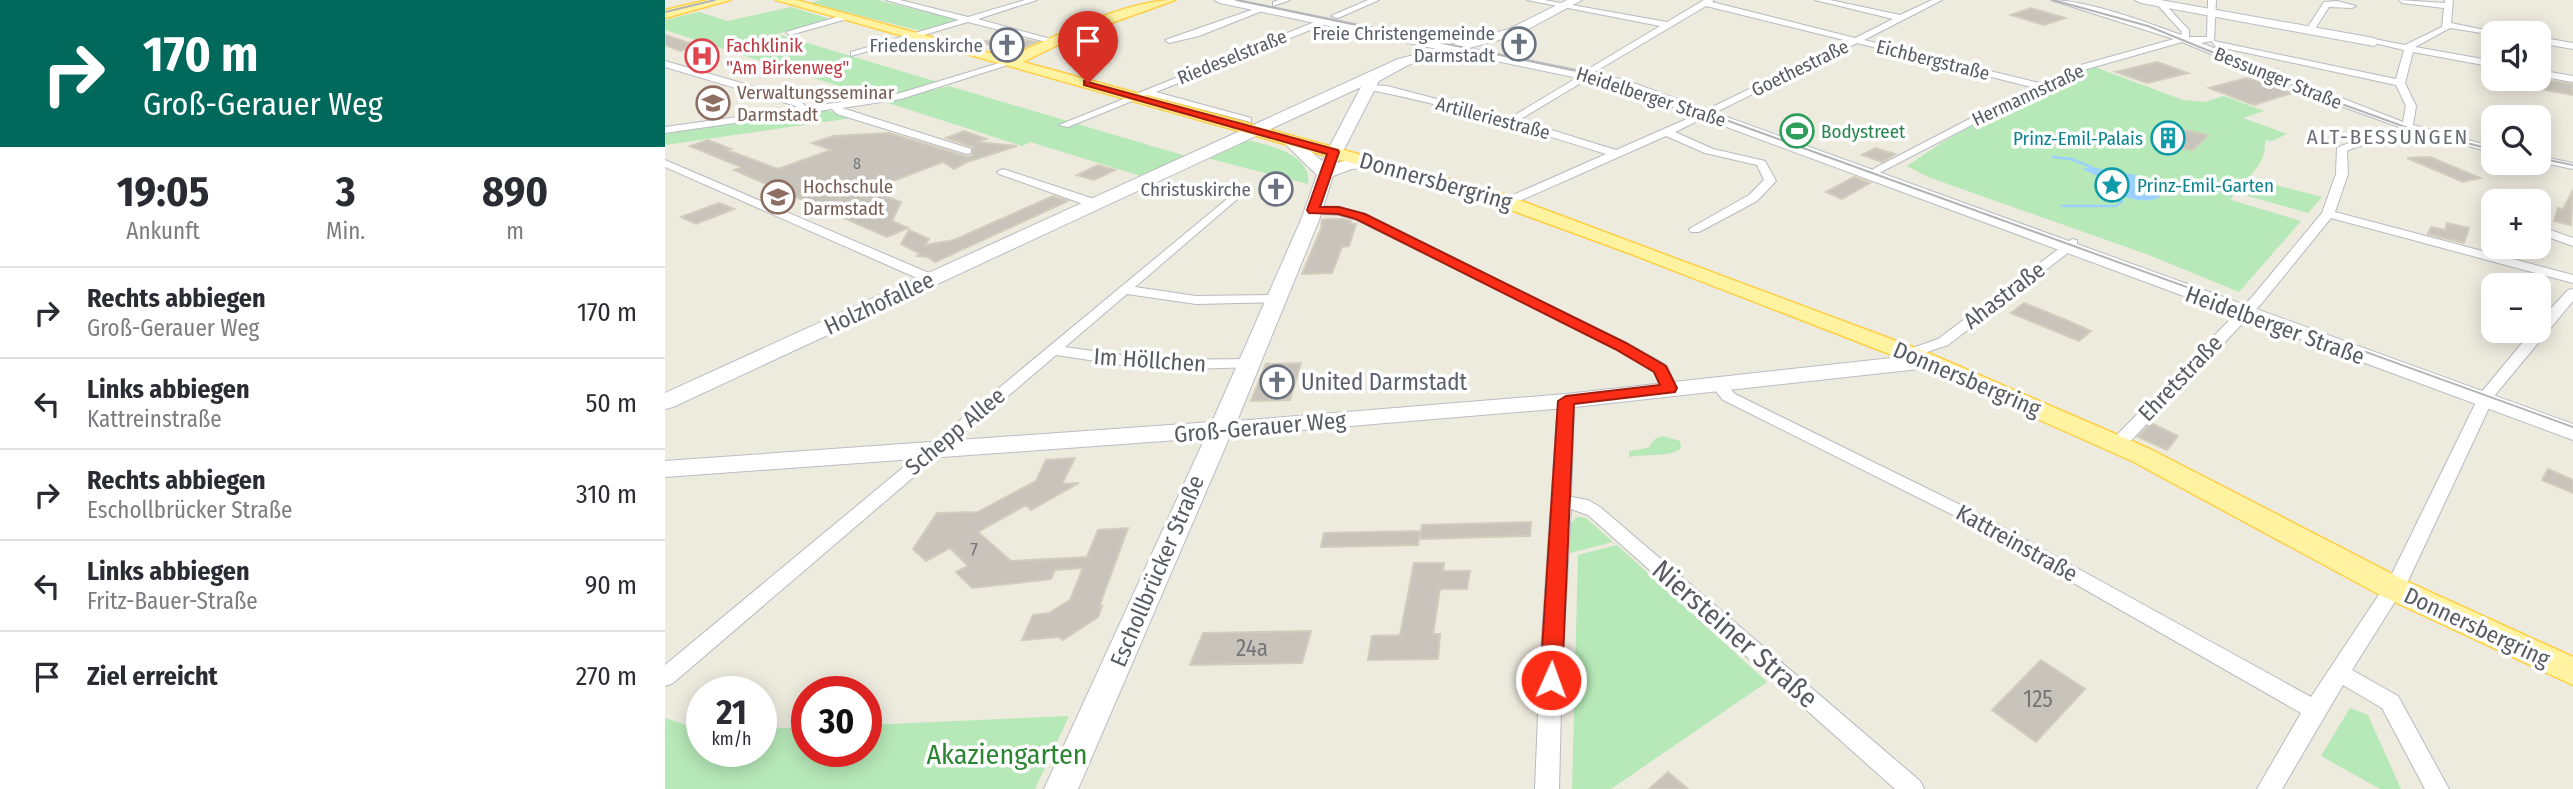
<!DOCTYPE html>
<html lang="de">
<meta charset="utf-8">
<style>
body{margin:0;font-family:"Fira Sans Condensed",sans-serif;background:#f7f7f7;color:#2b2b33;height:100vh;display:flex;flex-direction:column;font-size:26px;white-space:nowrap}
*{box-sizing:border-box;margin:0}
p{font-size:23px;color:#7c7c81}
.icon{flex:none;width:38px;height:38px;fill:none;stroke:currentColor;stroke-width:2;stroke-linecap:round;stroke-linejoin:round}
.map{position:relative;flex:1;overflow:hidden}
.side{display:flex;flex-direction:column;background:#fff;width:665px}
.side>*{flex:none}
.hud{background:#00695c;color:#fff;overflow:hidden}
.tools{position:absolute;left:1816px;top:21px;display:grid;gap:14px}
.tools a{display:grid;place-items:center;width:70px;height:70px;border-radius:14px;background:#fff;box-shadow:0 4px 18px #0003;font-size:35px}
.speed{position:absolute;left:21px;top:676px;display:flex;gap:14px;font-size:35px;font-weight:700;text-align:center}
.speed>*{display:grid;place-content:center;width:91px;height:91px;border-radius:50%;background:#fff;box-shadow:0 4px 18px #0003;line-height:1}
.speed small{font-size:18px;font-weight:400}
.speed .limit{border:10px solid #d22;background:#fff;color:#111}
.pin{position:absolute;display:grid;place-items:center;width:60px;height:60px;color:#fff;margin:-72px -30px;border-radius:50% 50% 50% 0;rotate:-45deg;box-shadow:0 0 7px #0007}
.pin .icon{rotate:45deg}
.me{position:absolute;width:77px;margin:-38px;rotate:2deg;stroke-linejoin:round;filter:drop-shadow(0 0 5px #0008)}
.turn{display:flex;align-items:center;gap:24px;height:147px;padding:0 28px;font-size:32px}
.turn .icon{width:91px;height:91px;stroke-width:2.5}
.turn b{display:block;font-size:49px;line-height:60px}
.eta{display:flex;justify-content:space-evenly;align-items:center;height:119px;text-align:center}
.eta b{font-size:42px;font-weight:700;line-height:49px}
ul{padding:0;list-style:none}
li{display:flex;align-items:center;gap:21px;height:91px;padding:0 28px;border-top:2px solid #e1e1e2}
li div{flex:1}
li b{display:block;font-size:26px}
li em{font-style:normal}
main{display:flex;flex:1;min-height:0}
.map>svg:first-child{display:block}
.green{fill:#b7e8b8}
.water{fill:#9cd1ff}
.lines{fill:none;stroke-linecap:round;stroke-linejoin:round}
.stream{stroke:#9cd1ff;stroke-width:2.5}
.building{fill:#c8c4bb;stroke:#d2ccbc;stroke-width:2}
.street-tunnel{stroke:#c8c6bf;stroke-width:9;stroke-dasharray:9 4.5;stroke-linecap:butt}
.street-casing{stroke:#b7bac0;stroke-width:2}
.secondary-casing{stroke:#b9bdc5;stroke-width:2}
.primary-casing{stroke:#ffcf45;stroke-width:3}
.street{fill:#fff;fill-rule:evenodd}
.secondary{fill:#fff;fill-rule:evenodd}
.primary{fill:#fff2a1;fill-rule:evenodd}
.tram{stroke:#b3b4b5;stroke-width:2}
.route{fill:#fb2d16;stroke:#a31d0e;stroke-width:2}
.labels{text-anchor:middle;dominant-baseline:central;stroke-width:7;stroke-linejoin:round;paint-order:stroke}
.far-number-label{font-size:16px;fill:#747678}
.far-worship-label{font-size:19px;fill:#5b616d;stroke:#fff;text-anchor:end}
.far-health-label{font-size:19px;fill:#be3a42;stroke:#fff;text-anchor:start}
.far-street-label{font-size:19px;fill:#585c62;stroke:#fff}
.far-education-label{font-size:19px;fill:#785e54;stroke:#fff;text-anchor:start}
.far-leisure-label{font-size:19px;fill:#27864d;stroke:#fff;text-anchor:start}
.far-culture-label{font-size:19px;fill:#0d838f;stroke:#fff;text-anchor:end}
.number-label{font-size:19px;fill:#747678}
.far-quarter-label{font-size:21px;letter-spacing:2px;fill:#686e74;stroke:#fff}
.street-label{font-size:23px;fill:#585c62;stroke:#fff}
.worship-label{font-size:23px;fill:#5b616d;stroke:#fff;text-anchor:start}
.near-number-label{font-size:23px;fill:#747678}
.near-street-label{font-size:28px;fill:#585c62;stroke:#fff}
.near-park-label{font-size:28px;fill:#2b8631;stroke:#fff}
</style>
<main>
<section class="side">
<div class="hud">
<div class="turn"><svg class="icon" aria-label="right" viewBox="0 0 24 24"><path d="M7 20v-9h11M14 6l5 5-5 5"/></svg><div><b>170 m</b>Groß-Gerauer Weg</div></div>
</div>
<div class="eta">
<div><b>19:05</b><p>Ankunft</p></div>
<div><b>3</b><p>Min.</p></div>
<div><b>890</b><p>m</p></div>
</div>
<ul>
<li><svg class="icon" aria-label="right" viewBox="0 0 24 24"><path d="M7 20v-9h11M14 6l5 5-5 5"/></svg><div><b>Rechts abbiegen</b><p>Groß-Gerauer Weg</p></div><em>170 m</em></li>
<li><svg class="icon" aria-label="left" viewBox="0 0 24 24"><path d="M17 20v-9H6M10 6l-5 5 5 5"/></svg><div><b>Links abbiegen</b><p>Kattreinstraße</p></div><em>50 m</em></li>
<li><svg class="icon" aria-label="right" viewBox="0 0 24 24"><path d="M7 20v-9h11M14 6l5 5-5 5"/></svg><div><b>Rechts abbiegen</b><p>Eschollbrücker Straße</p></div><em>310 m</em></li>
<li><svg class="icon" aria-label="left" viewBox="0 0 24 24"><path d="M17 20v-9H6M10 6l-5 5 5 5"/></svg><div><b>Links abbiegen</b><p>Fritz-Bauer-Straße</p></div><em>90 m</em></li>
<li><svg class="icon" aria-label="arrive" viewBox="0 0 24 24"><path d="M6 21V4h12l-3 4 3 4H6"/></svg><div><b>Ziel erreicht</b></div><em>270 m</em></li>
</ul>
</section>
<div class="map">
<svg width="1908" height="789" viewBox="0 0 1908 789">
<rect width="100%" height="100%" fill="#edeade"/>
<path class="green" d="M155,0h57l82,20 -38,11 -111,-28z
M126,7l39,12 -53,15 164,49 -65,15 -211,-68v-10l34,-8 29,9z
M1427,66l91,34 21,2 20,-6 40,15 -21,7 44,16 -15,7 -7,-1c1,17 -6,26 -17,38l74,19 -14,16 -74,-21 -3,8 70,21 -62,71 -90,-37 -221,-78 -21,-11 34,-23 70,-39z
M284,86l240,71 -45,20 -114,-35 -8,4 -137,-44z
M144,111h20l23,7 -187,27v-11z
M577,139c22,5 71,14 66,45l-105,-27z
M997,436l18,5 1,7c-8,9 -38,6 -52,9v-6l19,-3 7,-9z
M912,517l9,1 27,24 -43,11 -1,-28z
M952,545l150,137 -156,107h-39l6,-234z
M1685,708l18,7 33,74h-21l-59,-33z
M404,716l-34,73h-370v-71l37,12v21h59v-22l46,-2v24h59v-26z"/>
<path class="water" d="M1426,167l44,8 27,12 -2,10c-10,6 -29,3 -40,-2l-1,-8 -36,-18z"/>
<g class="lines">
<path class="stream" d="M1388,157l18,2 20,8
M1397,206h54l6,-5"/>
</g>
<path class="building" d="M1366,8l34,10 -21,7 -33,-10z
M0,35l33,11 -18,5 -15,-6z
M355,39l16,3 -24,11 -27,-10v-2z
M1492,62l31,11 -41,10 -31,-11z
M1582,78l10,3 35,12 -38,12 -45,-17z
M1851,79h23l34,5v11l-58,-11z
M1505,127l38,8 -15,15 -18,-2 -15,-6z
M299,131l22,8 -10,3 41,4 -50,16 -13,7 -11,-7 -74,28 32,12 -9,19 16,7 -21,9 -153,-67 7,-3 -51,-21 18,-6 23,9 -4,1 51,19 53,-19 -19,-7 21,-7 56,-3 79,24 5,-2v-8l-27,-9z
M1210,148l20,6 -13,8 -20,-7z
M1765,157l50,21 -17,4 -56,-24z
M433,165l17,5 -21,10 -17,-5z
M1189,177l16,6 -28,16 -16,-7z
M1908,190l-2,35 -17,-4 4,-13 5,1z
M388,196l15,5 -133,61 -7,-5 -11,-1 2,-3 -18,-9 8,-14 20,9 -4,6 29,-5z
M54,203l15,6 -38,15 -15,-7z
M664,219h14l8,2 -1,3h6l-7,22 -7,1 -10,26 -30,1 19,-45 1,-9z
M1782,223l22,5 -5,15 -36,-9 3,-7 14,3z
M1359,303l42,17 25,11 -12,10 -68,-28z
M636,363l-11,37 -39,1 15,-37z
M1486,423l27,13 -11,14 -29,-13z
M410,458l-13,26 17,-1 -48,27 -5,-5 -48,27 33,29 76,-4 11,-27 30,-2 -29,79 3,-1 -4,11 -35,23 -4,-3 -37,3 11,-25 16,-2 21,-13 13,-32 -28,2 -4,9 -79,9 -16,-16 12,-6 -18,-18 -24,13 -13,-12 24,-36 41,-1 58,-31 10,-21z
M1883,469l25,11v13l-31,-13z
M866,522l-1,14 -110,3 2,-14z
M755,531l-2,14 -97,2 3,-14z
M749,563h30l-1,8h27l-3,18h-27l-7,45h7l-2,25 -70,1 4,-24 28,-1z
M646,631l-9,32 -112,2 13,-32z
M1376,660l44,29 -49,53 -44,-32z
M1003,772l20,17h-39z"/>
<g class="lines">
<path class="street-tunnel" d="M1605,73h14"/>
<defs>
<path id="street" d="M221,0h14l68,17 57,-17h12l-59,19 80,22 -4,3 -86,-22 -117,34v-4l108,-32z
M614,0h11l-17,6v-4z
M703,0h11l-41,18 -7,-2z
M862,0h17l123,22 37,-22h10l-2,2 143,36 38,-19 -78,-19h15l70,15 32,-15h10l-78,40 175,43 42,-18 93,-26 -123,-39c36,0 95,22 130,35l1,-3 -29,-32h8l28,30v7h18l1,-37h8l-2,41 182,38 8,-29 -34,-8 4,-3 31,6 37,-18 2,-19 -42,-5 -3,-3 46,3v-3h8l-2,23 48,10 -5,2 -44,-7 -35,19 79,14v6l-81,-15 -8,31 11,23 -3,19 81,22v6l-86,-23c-17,15 -42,11 -61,21l1,23 -13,38 238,63v8l-242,-65 -69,85 -139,146h-12l-2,-4 2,-4 141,-144 70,-84 14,-39 1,-26c19,-10 47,-8 62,-21l-72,-26 -145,-59 -95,27 -40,17 -168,87 -6,-3 2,-2 156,-81 -174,-44 -182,89 38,17 52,12 11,20 -19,20 -58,31h-8l-2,-3 60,-34 15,-15 -7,-15 -52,-12 -39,-17 -158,70 -6,-4 2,-3 102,-45c-79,-25 -159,-49 -240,-65v-4l21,1 123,32 75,-45h6v4l-72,43 97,30 82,-36 150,-73 -142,-35 -113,67 -3,-1v-4l70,-42zM1547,41l3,5 181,39 10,21 -3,16 -202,-79z
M1672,1l19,5 -4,2 -23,-1 -16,25h-6l-1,-2 18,-28z
M595,7l7,2 -68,27 -30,7 -4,-3z
M179,15h3v4l-57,16 -4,-3z
M657,19l4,3 -1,2 -169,68 95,26v4l-104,-27 -79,32 -9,-2z
M1874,37l34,6v6l-34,-6z
M344,60l8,2 -116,37 -59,9 129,41v4l-4,1 -130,-40 -5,-5 -167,24v-6l130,-18 1,-3 -131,-39v-6l135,39 6,7 91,-13z
M1874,70l34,6v6l-34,-6z
M1874,156l34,7v6l-34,-7z
M0,160l271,116 2,3 -7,4 -5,-1 -261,-115z
M338,169l94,31 2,3 -2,3h-8l-90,-32 -2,-2z
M580,184l6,3 -2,2 -114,98 61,9 81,-1 7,4 -2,3 -86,2 -69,-10 -62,53 91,13 94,-1 5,2 3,3 -3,3 -99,3 -100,-15 -383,328 -8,3v-21z
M648,206l26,1 26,7 261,129 38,21 13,24 -2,3h-12l-10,-21 -37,-21 -259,-129 -18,-5 -30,-2v-6z
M1874,226l34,12v8l-34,-12z
M1407,239l5,1v6l-129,99 -39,13 -7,-4 2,-3 34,-12z
M1908,289v12l-78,94 -87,186 -56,89 46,26 51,93h-24l-43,-81 -39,-23 -61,104h-25l44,-76 -336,-192 -242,-121 -14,-17 8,-5 5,2 13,14 242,119 334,184 79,-119 90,-184 52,-63h7v-10l29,-31z
M901,396l8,5 -3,96 17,3 12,7 320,274 4,8h-29l-307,-274 -17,-6 -9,158 -3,122h-24l5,-122 18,-266z"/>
<path id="secondary" d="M549,0h23l216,44 56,-15 58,-29h15l-65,35 -48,13 156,32 948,344v16l-957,-354 -163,-34 -45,13 -29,16 -42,82c13,-4 33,-9 43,0l-2,3 -26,3 -19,7 -14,44 -82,201 329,-27 362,-40 8,2 3,5 -3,5 -8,2 -362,40 -336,28 -152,353h-34l161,-351 -540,39v-16l547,-39 89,-202 16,-45 -37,-36 3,-3h10l29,25 39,-74 -688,320 -8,2v-16l733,-334 39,-10 -217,-46z
M1470,0h25l214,38 6,4 -6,4 -233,-43z"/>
<path id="primary" d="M43,0h22l-65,18v-8z
M111,0h20l212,58c45,-21 118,-58 167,-58l-97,35 -55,27 477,131 426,159 224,97 254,131 169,77v28l-191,-89 -250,-135 -222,-99 -284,-110 -140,-51z"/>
</defs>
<use href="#street" class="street-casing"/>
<use href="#secondary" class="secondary-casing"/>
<use href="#primary" class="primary-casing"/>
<use href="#street" class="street"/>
<use href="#secondary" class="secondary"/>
<use href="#primary" class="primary"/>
<path class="tram" d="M571,0l355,74 55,17 927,336
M1388,0l95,26 177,72 83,30 86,22
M0,12l50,-12
M1874,158l34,7"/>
</g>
<path class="route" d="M419,81l254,69 1,2 -19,55h19l26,7 261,129 40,23 11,22 -2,4 -101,12 -12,276 -3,6 -8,3 -8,-3 -3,-6 18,-279 8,-5 94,-11 -6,-13 -39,-23 -259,-130 -18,-5 -29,-1 -2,-3 20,-56 -243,-69z"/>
<defs>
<symbol id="church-ring" viewBox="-11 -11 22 22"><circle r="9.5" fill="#fff" stroke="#6b7280" stroke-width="1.5"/><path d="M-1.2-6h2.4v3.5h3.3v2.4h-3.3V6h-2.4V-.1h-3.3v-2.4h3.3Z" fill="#6b7280"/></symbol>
<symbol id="hospital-ring" viewBox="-11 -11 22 22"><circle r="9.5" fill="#fff" stroke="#e0444e" stroke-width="1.5"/><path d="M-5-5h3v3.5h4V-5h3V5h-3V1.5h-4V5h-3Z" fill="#e0444e"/></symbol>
<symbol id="university-ring" viewBox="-11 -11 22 22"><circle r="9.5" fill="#fff" stroke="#8d6e63" stroke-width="1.5"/><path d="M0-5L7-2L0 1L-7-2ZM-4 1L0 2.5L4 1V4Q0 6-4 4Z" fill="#8d6e63"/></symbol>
<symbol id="stadium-ring" viewBox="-11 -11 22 22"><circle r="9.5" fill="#fff" stroke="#2e9e5b" stroke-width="1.5"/><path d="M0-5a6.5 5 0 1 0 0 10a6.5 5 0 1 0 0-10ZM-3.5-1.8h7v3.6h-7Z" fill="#2e9e5b"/></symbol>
<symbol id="building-ring" viewBox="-11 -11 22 22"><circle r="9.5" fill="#fff" stroke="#0f9aa8" stroke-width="1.5"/><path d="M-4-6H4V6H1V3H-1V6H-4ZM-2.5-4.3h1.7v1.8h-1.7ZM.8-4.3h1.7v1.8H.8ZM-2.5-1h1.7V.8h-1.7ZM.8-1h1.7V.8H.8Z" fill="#0f9aa8"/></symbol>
<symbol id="sight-ring" viewBox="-11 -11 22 22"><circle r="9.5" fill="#fff" stroke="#0f9aa8" stroke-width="1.5"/><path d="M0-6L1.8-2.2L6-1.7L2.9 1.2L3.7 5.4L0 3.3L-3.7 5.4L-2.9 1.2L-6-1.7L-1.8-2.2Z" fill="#0f9aa8"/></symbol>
</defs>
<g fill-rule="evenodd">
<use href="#church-ring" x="835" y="25" width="38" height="38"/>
<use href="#church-ring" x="323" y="26" width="38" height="38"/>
<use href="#hospital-ring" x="18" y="37" width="38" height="38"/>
<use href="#university-ring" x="29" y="84" width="38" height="38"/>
<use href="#stadium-ring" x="1113" y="112" width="38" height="38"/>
<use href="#building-ring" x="1484" y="119" width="38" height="38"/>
<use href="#sight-ring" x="1428" y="166" width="38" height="38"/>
<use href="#church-ring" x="592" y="170" width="38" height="38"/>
<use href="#university-ring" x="94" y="178" width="38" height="38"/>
<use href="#church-ring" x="593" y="363" width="38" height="38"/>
</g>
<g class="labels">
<g class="far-number-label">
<text x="192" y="163">8</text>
</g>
<g class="far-worship-label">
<text x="830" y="33">Freie Christengemeinde<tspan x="830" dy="22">Darmstadt</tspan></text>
<text x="318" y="45">Friedenskirche</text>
<text x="586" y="189">Christuskirche</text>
</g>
<g class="far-health-label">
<text x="61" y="45">Fachklinik<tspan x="61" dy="22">"Am Birkenweg"</tspan></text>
</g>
<g class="far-street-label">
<text transform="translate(567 57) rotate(-22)">Riedeselstraße</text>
<text transform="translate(1268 60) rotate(14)">Eichbergstraße</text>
<text transform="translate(1135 68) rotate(-26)">Goethestraße</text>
<text transform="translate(1613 78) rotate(22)">Bessunger Straße</text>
<text transform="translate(1363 95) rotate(-25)">Hermannstraße</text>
<text transform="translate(986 97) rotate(18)">Heidelberger Straße</text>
<text transform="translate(828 118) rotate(15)">Artilleriestraße</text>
</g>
<g class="far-education-label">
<text x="72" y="92">Verwaltungsseminar<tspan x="72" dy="22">Darmstadt</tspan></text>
<text x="138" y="186">Hochschule<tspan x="138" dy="22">Darmstadt</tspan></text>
</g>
<g class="far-leisure-label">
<text x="1156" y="131">Bodystreet</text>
</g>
<g class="far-culture-label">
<text x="1478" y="138">Prinz-Emil-Palais</text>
<text x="1472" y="185" text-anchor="start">Prinz-Emil-Garten</text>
</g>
<g class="number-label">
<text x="309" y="549">7</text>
</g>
<g class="far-quarter-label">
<text x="1723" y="137">ALT-BESSUNGEN</text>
</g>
<g class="street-label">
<text transform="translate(771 181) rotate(16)">Donnersbergring</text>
<text transform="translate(1339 295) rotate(-37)">Ahastraße</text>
<text transform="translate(214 303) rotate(-25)">Holzhofallee</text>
<text transform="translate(1610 325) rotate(20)">Heidelberger Straße</text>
<text transform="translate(485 360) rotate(4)">Im Höllchen</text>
<text transform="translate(1515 378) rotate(-46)">Ehretstraße</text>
<text transform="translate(1302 379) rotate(23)">Donnersbergring</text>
<text transform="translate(595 427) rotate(-5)">Groß-Gerauer Weg</text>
<text transform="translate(290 431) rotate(-40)">Schepp Allee</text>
<text transform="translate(1352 543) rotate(29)">Kattreinstraße</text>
<text transform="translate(492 571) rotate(-67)">Eschollbrücker Straße</text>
<text transform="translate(1812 627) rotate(25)">Donnersbergring</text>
</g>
<g class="worship-label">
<text x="636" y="382">United Darmstadt</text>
</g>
<g class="near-number-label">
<text x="587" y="648">24a</text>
<text x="1373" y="699">125</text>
</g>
<g class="near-street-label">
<text transform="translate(1070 634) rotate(41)">Niersteiner Straße</text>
</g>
<g class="near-park-label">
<text x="342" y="754">Akaziengarten</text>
</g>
</g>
</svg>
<div class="tools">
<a><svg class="icon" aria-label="sound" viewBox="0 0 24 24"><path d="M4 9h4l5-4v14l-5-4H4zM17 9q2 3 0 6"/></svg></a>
<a><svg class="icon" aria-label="search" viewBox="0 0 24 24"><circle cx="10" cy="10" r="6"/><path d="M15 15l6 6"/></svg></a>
<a>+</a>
<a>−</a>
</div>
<div class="speed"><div>21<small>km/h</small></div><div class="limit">30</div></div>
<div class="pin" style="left:423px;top:83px;background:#d93025"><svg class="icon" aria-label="arrive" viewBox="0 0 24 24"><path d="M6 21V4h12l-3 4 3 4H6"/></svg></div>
<svg class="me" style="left:886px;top:680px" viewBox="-20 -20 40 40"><circle r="17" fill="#fb2d16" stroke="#fff" stroke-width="3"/><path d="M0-11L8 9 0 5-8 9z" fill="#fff"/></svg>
</div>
</main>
